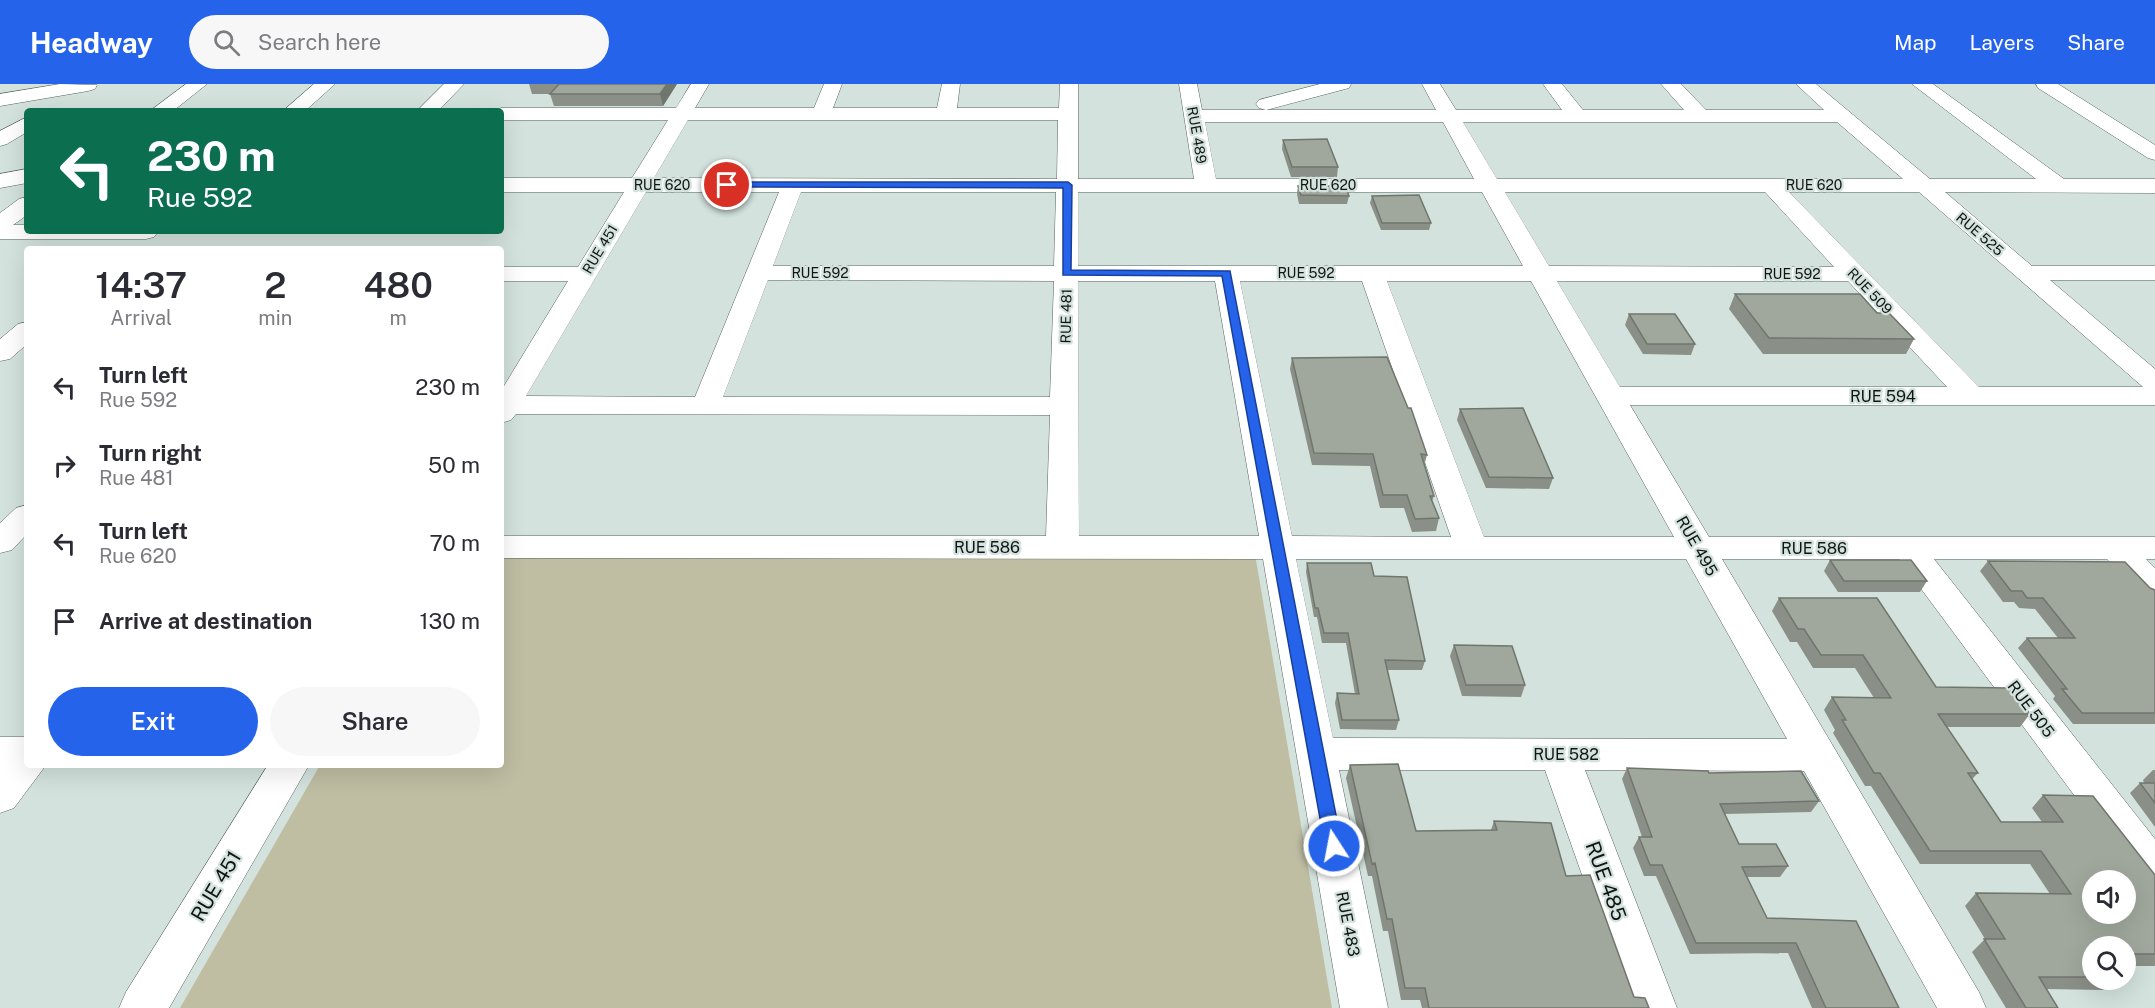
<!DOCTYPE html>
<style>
body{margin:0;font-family:"Public Sans",sans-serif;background:#f7f7f7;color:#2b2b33;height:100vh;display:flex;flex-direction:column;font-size:22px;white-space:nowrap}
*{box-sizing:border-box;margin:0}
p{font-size:20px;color:#7c7c81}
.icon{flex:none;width:33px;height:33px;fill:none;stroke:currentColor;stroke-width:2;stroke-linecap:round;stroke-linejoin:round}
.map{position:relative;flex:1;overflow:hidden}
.details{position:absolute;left:24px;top:162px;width:480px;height:522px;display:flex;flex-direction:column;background:#fff;border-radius:6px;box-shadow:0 6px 24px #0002}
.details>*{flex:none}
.hud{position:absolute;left:24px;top:24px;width:480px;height:126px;border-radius:6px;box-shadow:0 6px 24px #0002;background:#0b6e4f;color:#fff;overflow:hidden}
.controls{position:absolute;left:2082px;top:786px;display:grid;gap:12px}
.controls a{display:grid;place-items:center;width:54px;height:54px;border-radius:50%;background:#fff;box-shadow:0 6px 24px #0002;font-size:30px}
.pin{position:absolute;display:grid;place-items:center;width:51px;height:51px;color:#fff;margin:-26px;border:3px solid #fff;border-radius:50%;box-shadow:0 2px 6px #0007}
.me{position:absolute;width:66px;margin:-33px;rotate:349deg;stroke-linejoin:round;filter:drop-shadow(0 0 4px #0008)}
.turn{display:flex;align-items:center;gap:21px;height:126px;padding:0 24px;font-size:27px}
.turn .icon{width:78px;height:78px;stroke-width:2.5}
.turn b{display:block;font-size:42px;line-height:51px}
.eta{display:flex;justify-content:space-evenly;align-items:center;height:102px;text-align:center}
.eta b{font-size:36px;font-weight:600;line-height:42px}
.primary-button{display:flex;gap:12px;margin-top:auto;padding:12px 24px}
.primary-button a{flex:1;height:69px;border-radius:36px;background:#2563eb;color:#fff;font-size:24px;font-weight:600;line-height:69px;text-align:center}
.primary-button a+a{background:#f7f7f7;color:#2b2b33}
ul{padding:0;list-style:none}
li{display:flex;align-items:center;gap:18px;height:78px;padding:0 24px}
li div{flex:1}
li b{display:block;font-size:22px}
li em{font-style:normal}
header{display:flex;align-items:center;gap:36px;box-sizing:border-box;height:84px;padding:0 30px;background:#2563eb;color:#fff}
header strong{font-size:28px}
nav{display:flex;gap:33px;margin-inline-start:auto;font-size:21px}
.search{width:420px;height:54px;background:#f7f7f7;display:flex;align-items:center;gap:15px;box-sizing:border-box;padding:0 21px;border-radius:33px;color:#7c7c81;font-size:22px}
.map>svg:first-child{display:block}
.green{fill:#bfbda2}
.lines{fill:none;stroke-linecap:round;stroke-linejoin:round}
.minor-casing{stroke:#586561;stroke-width:1}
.minor{fill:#fff;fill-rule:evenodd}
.wall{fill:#8a9087}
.shaded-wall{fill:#70766e}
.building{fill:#a0a89d;stroke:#70766e;stroke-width:1.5;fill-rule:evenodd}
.route{fill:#2563eb;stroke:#184099;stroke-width:1.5}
.labels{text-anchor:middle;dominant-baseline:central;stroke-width:4.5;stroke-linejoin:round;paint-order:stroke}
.far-street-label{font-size:14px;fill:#101513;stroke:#d3e2dd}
.street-label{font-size:16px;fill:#101513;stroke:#d3e2dd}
.near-street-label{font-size:20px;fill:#101513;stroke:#d3e2dd}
</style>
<header>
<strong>Headway</strong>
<div class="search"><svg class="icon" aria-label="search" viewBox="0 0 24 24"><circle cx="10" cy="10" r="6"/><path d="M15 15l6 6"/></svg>Search here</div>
<nav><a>Map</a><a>Layers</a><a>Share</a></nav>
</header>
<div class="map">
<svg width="2155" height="924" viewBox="0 0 2155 924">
<rect width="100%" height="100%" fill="#d3e2dd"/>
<path class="green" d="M1255,470l77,454h-1152l140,-243h181v-209z"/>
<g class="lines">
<defs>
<path id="minor" d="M60,0l37,1 -2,4 -7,2 -88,15v-12z
M186,0h21l-34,27h-23z
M314,0h21l-30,27h-22z
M444,0h20l-26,27h-21z
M691,0h18l-14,24h119l10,-24h18l-9,24h104l5,-24h18l-3,24h102l1,-24h18v95h116l-15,-95h18l5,26h234l-14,-26h18l16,26h106l-19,-26h19l21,26h101l-23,-26h20l25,26h118l-28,-26h20l114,95h106l-124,-95h21l131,95h91v14l-210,-1 87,74h123v14h-105l105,89v36h-525l79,132h446v22h-9l9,9v33l-12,-4 -36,-38h-173l221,280v51l-15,-6 -241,-325h-177l257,433 7,16h-49l-133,-237 -219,-1 92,238h-48l-84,-238h-206l49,238h-48l-77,-449 -762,-1v-22h545l4,-121 -534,-1 -5,6 -10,3v-32l67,-110h-67v-14h77l46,-75h-123v-14h131l36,-58h-167v-9h-8l8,-3h175zM688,36h370l-1,59 -403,-1zM1205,38h238l31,57h-258zM1463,38h374l66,57h-406zM646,108h133l-84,205 -169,-1zM801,108h255l-2,74h-281zM1078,108h404l41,74h-445zM1505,108h260l69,75 -285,-1zM1789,108h130l224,195h-164zM768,196l286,1 -4,116h-327zM1078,197h137l44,255h-180zM1240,197h122l89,256 -159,-1zM1387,197h144l143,256h-190zM1557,197h291l99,106h-327zM1296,475h390l101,180 -454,-1z
M1320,0h31l-2,4 -83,22 -7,-2 -3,-4 3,-4z
M2036,0h22l97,61v15l-7,-2 -110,-70z
M27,33v15l-20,12 -7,2v-15z
M27,85v14l-27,5v-14z
M27,113v18l-14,10h14v6l131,1 -4,5 -8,2h-146v-26l19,-14z
M27,238v22l-17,15 -10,2v-22l18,-15z
M27,421v29l-15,16 -12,3v-30l16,-15z
M0,653h27v28h19l-32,43 -14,5z
M268,681h41l-140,243h-50l7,-16z"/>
</defs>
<use href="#minor" class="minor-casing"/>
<use href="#minor" class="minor"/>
</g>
<path class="wall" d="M529,0h148l-14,22h-109l-4,-12h-18z
M1283,56l55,27 -1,10h-46l-9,-28z
M1298,102l51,10 -2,8h-48l-2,-10z
M1372,112l59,27 -2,7h-48l-11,-27z
M1735,210l142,19 37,26 -8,15h-143l-34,-45z
M1629,230l66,30 -4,11 -48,-1 -18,-29z
M1292,274l135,97 -3,11 10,30 -2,5 7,17 -3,13 -24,1 -8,-24h-24l-10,-42 -58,-1 -22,-96z
M1460,325l93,69 -4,11 -63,-1 -29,-68z
M1830,476l97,21 -7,11h-82l-14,-21z
M1988,477l162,27 5,2v134h-82l-20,-25 2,-3 -37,-48 9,-10h31l-23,-29 -16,-1 -5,-6h-11l-23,-31z
M1307,479l67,13 51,85 -3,9h-35l12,50 -3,10 -56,-1 -5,-26 2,-10 18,1 -9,-51h-24l-5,-26h-3l-8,-45z
M1779,514l157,89 94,27 -10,13h-74l32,46 -6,6 29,43h41l-10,-14 11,-13 112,80v91h-29v-20h-34v34h23l-12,10 -56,-1 11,19h-52l-34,-56 13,-13 -20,-33 11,-13 74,1 -20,-30h-110l-49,-78h-6l-32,-53 2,-3 -11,-20 8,-13 42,1 -19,-30h-42l-16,-26h-7l-18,-31z
M1454,561l71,40 -4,12 -59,-1 -12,-40z
M1350,681l66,66 75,-1 3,-9 72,55 68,121 15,11h-227l-2,-8h-19l-13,-69h-5l-11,-55h-4l-22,-98z
M1627,684l82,5 110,28 -8,11 -86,2 14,30 49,22 -8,11h-33l20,41 132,90h-87l-24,-55 -98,1 -34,-78h-12l-11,-28 6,-11h3l-20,-58z
M2153,686h2v57l-25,-34 10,-10h4l-1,-3z"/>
<path class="shaded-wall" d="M667,0h10l-14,22 -3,-12z"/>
<path class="building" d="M559,0h108l-7,10h-110z
M1327,55l11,28h-46l-9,-27z
M1298,102h47l4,10 -48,-1z
M1419,111l12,28h-49l-10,-27z
M1735,210h125l17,19h12l25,26 -145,-1z
M1629,230h46l20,30h-48z
M1387,273l21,51h3l16,47 -6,-1 13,42h-4l9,22 -24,1 -8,-24h-24l-10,-41 -59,-1 -22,-95z
M1523,324l30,70 -64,-1 -29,-68z
M1830,476h81l16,21h-83z
M1988,477l137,1 25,26 5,2v123h-73l-20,-24h5l-40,-51h48l-32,-40h-16l-5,-7h-11z
M1307,479h64l3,13 33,1 18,84 -40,-1 14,60h-57l-5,-27 22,1 -11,-61h-24l-6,-25h-3z
M1779,514h98l59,89 74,1 20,26h-92l40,59h-10l33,49h62l-20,-27 50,1 62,79v79h-29v-8h-34v31h-53l19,31h-32l-42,-69h21l-29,-46 95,1 -30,-43h-111l-50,-78h-6l-32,-53h4l-14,-23 59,1 -28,-43h-42l-17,-26h-6zM2092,796h34v34h-34z
M1454,561l58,1 13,39h-59z
M1398,680l18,67 81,-1 -3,-9 57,2 15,53 24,-1 44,122 11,1 4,10h-220l-4,-20h-20l-13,-69h-5l-12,-56 -3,1 -22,-99z
M1627,684l81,3 1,2 92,-2 18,30 -99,3 19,40h37l12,22 -46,1 25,51 89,3 43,87h-73l-30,-65h-100l-34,-78h-12l-11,-28h13z
M2140,699h15v20z"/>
<path class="route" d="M727,98h341l4,3 -1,85 159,1 112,575 -2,6 -6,2 -7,-2 -2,-6 -103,-570 -159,-1v-87l-339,-1v-4z"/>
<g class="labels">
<g class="far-street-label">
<text transform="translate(1197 51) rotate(80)">RUE 489</text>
<text x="662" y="101">RUE 620</text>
<text x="1328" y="101">RUE 620</text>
<text x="1814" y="101">RUE 620</text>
<text transform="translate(1980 150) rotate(41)">RUE 525</text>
<text transform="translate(600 165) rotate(-59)">RUE 451</text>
<text x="820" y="189">RUE 592</text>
<text x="1306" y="189">RUE 592</text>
<text x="1792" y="190">RUE 592</text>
<text transform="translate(1870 207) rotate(46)">RUE 509</text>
<text transform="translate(1066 232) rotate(-89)">RUE 481</text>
</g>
<g class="street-label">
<text x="1883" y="312">RUE 594</text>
<text transform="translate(1697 462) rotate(60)">RUE 495</text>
<text x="987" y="463">RUE 586</text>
<text x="1814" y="464">RUE 586</text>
<text transform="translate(2031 625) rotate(53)">RUE 505</text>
<text x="1566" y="670">RUE 582</text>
<text transform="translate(1348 840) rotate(79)">RUE 483</text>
</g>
<g class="near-street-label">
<text transform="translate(1606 797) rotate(70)">RUE 485</text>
<text transform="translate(216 802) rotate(-59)">RUE 451</text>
</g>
</g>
</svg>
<div class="controls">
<a><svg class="icon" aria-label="sound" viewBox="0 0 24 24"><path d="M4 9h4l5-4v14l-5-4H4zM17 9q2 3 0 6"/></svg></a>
<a><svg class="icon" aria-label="search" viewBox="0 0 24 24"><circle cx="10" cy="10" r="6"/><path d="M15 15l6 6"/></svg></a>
</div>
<div class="pin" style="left:727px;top:101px;background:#d93025"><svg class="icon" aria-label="arrive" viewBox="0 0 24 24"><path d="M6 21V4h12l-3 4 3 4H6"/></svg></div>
<svg class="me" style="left:1334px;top:762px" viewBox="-20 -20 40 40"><circle r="17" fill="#2563eb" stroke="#fff" stroke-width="3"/><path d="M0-11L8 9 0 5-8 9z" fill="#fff"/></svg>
<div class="hud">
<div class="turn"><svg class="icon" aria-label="left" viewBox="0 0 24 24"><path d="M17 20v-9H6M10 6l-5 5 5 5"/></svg><div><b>230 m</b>Rue 592</div></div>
</div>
<section class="details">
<div class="eta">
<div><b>14:37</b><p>Arrival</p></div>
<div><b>2</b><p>min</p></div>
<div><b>480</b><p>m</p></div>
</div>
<ul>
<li><svg class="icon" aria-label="left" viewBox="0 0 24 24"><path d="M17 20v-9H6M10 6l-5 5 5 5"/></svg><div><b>Turn left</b><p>Rue 592</p></div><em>230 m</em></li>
<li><svg class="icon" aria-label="right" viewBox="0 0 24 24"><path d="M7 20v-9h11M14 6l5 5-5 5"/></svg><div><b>Turn right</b><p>Rue 481</p></div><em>50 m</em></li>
<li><svg class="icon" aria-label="left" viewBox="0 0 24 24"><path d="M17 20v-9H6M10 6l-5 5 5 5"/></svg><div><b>Turn left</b><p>Rue 620</p></div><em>70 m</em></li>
<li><svg class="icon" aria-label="arrive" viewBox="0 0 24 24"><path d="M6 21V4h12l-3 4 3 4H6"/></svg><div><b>Arrive at destination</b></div><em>130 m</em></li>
</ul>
<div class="primary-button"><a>Exit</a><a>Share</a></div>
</section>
</div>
